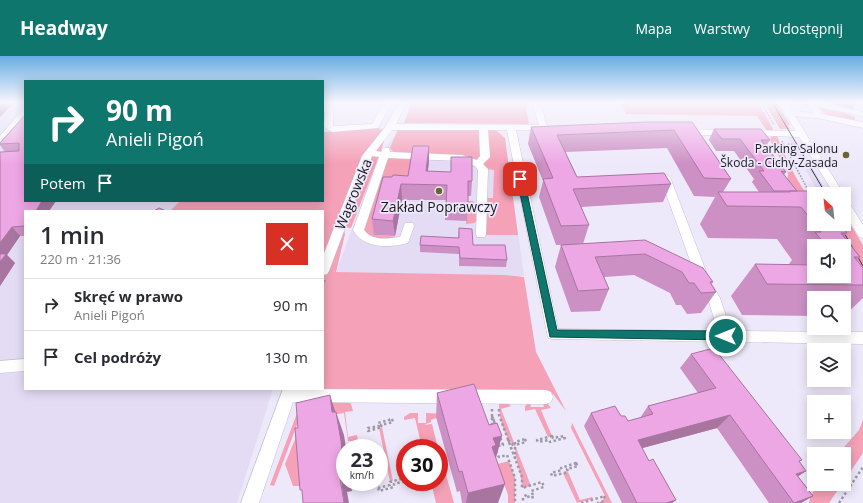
<!DOCTYPE html>
<html lang="pl">
<meta charset="utf-8">
<style>
body{margin:0;font-family:"Open Sans",sans-serif;background:#f2f2f3;color:#2b2b33;height:100vh;display:flex;flex-direction:column;font-size:15px;white-space:nowrap}
*{box-sizing:border-box;margin:0}
p{font-size:13px;color:#7c7c81}
.icon{flex:none;width:22px;height:22px;fill:none;stroke:currentColor;stroke-width:2;stroke-linecap:round;stroke-linejoin:round}
.map{position:relative;flex:1;overflow:hidden}
.details{position:absolute;left:24px;top:154px;width:300px;height:180px;display:flex;flex-direction:column;background:#fff;border-radius:0px;box-shadow:0 2px 10px #0003}
.details>*{flex:none}
.guide{position:absolute;left:24px;top:24px;width:300px;height:122px;border-radius:0px;box-shadow:0 2px 10px #0003;background:#0f766e;color:#fff;overflow:hidden}
.needle{width:26px;rotate:333deg}
.fabs{position:absolute;left:807px;top:131px;display:grid;gap:8px}
.fabs a{display:grid;place-items:center;width:44px;height:44px;border-radius:0px;background:#fff;box-shadow:0 2px 10px #0003;font-size:20px}
.speed{position:absolute;left:336px;top:383px;display:flex;gap:8px;font-size:20px;font-weight:700;text-align:center}
.speed>*{display:grid;place-content:center;width:52px;height:52px;border-radius:50%;background:#fff;box-shadow:0 2px 10px #0003;line-height:1}
.speed small{font-size:10px;font-weight:400}
.speed .limit{border:6px solid #d22;background:#fff;color:#111}
.pin{position:absolute;display:grid;place-items:center;width:34px;height:34px;color:#fff;margin:-17px;border-radius:8px;box-shadow:0 2px 6px #0006}
.me{position:absolute;width:44px;margin:-22px;rotate:270deg;stroke-linejoin:round;filter:drop-shadow(0 0 3px #0008)}
.turn{display:flex;align-items:center;gap:14px;height:84px;padding:0 16px;font-size:18px}
.turn .icon{width:52px;height:52px;stroke-width:2.5}
.turn b{display:block;font-size:28px;line-height:34px}
.then{display:flex;align-items:center;height:38px;padding:0 16px;background:#0003;gap:8px;font-size:15px}
.round{display:grid;place-items:center;flex:none;width:42px;height:42px;border-radius:0px;background:#f2f2f3}
.summary{display:flex;align-items:center;justify-content:space-between;height:68px;padding:0 16px}
h1{font-size:24px;font-weight:600;line-height:30px}
ul{padding:0;list-style:none}
li{display:flex;align-items:center;gap:12px;height:52px;padding:0 16px;border-top:1px solid #e1e1e2}
li div{flex:1}
li b{display:block;font-size:15px}
li em{font-style:normal}
header{display:flex;align-items:center;gap:24px;box-sizing:border-box;height:56px;padding:0 20px;background:#0f766e;color:#fff}
header strong{font-size:19px}
nav{display:flex;gap:22px;margin-inline-start:auto;font-size:14px}
.map>svg:first-child{display:block}
.built{fill:#e3dcf4}
.green{fill:#f5a1b7}
.lines{fill:none;stroke-linecap:round;stroke-linejoin:round}
.minor-casing{stroke:#c4bfcf;stroke-width:1}
.path-far2{stroke:#9d99a6;stroke-width:1.5;stroke-dasharray:1.5 1.5;stroke-linecap:butt}
.path-far1{stroke:#9d99a6;stroke-width:2;stroke-dasharray:2 2;stroke-linecap:butt}
.path{stroke:#9d99a6;stroke-width:2.5;stroke-dasharray:2.5 2.5;stroke-linecap:butt}
.minor{fill:#fff;fill-rule:evenodd}
.tram{stroke:#323037;stroke-width:1}
.wall{fill:#cd90c5;fill-rule:evenodd}
.shaded-wall{fill:#a775a0}
.building{fill:#eea7e5;stroke:#a775a0}
.route{fill:#0f766e;stroke:#0a4d48}
.poi-dot{fill:#6d632f;stroke:#eee9fa;stroke-width:1.5}
.labels{text-anchor:middle;dominant-baseline:central;stroke-width:3.5;stroke-linejoin:round;paint-order:stroke}
.far-poi-label{font-size:12px;fill:#1a181e;stroke:#eee9fa;text-anchor:end}
.street-label{font-size:14px;fill:#1a181e;stroke:#eee9fa}
.poi-label{font-size:14px;fill:#1a181e;stroke:#eee9fa}
</style>
<header>
<strong>Headway</strong>
<nav><a>Mapa</a><a>Warstwy</a><a>Udostępnij</a></nav>
</header>
<div class="map">
<svg width="863" height="447" viewBox="0 0 863 447">
<rect width="100%" height="100%" fill="#eee9fa"/>
<path class="built" d="M0,46h25v99h233l-2,10h-231v178h248l-36,114h-237z
M401,73l104,9 19,138 -188,-4 44,-118z
M787,80l8,3 33,55h-9z"/>
<path class="green" d="M412,46h113l4,22 -125,-1z
M621,46h137l16,29h-7l-10,-15 -131,-2z
M764,46h12l14,23h-3l3,4h-10z
M818,50l26,6 11,5v3l8,2c-15,-2 -38,-2 -45,-16z
M380,72l-1,2 9,-2 -8,26 -29,74 -8,-1 2,7 -9,38 169,3 19,2 12,75 30,59 -13,-17 -35,-4h-16l-2,2 -194,-2 17,-1v-178l-152,-1 9,-9h143v-69z
M398,73l98,1 9,8 13,97h-32l-2,-3 1,-34h8l1,-28 -8,-1 -4,-6 -13,-6 -75,-4 -4,-5z
M772,80h5c9,24 21,48 37,68l-27,-20 1,-11 -17,-31 -1,-3z
M429,101v3h-4l-14,19 -6,4 -31,52 26,2c-10,7 -28,1 -38,-4l24,-73 4,-2z
M467,145h6l5,5 -1,15 -3,2 -8,1z
M844,158l19,31v32l-30,-53h11z
M302,344l4,1 -32,85 -4,-1z
M331,346h18l2,2 2,7 -8,1 3,25 9,-2 2,13h-6l-1,-7h-4l-4,-28 -13,2z
M499,346l9,1 3,3 -10,3 30,77 -9,2c0,-15 -7,-27 -7,-41 -12,-12 -16,-29 -16,-45z
M530,346l1,5h13l-1,-5 5,2 3,4 -10,2 11,26 -4,1 -13,-28 -10,2v-5z
M306,356l-3,74h-10l-8,-22z
M410,357h8v10h8v-10l21,1 -16,6v2l-7,3 8,-1 6,24h-16l-7,-30 -11,2v-3z
M863,364v33l-19,28v-27h-6l21,-24z
M572,367l40,80h-15l5,-2 3,-5 -34,-68z
M382,371l11,54 -3,1 -11,-54z
M439,394l15,53h-18l-5,-21h8z
M509,405l6,17v25h-7v-8l-11,-31z
M568,416l12,28 12,-3 1,2 -16,4 -14,-30z
M818,428h24l-13,19h-20l1,-6z"/>
<g class="lines">
<defs>
<path id="minor" d="M326,46h8l-1,24 39,-2 12,-22h8l-14,26 -46,4 -8,-5z
M399,46h8l-11,22 143,1 -7,-23h8l7,24 4,2 -1,2h-34l42,199 160,2 -10,-32 -11,-19 -37,-103 5,-3 5,3 39,102 11,19 11,33 132,1v12l-310,-5 -5,-1 -41,-208h-19l2,27 -7,7 5,5 -2,65 -1,3h-8l-1,-3 2,-64 -3,-4 -14,-5 -73,-3 -24,72c8,11 23,9 36,7l5,-14h8l1,3 -6,17c-19,5 -44,6 -55,-13l26,-73 -7,-1 -43,115 -2,3 -4,1v-19l39,-100 24,-30zM392,74h87l1,26 -3,4 -15,-5 -72,-3 -1,-4h-6l-2,4 -5,-1z
M778,46h8l6,9 21,2 -4,-9 4,-2 50,10v4l-45,-9 3,7 42,8v6l-45,-10 -23,-2 11,18 38,60h-10l-35,-57 -52,-2 -1,-2 4,-3 46,1z
M22,55h3v7l-22,25 -3,1v-8z
M684,73l45,1 4,3 -4,3 -48,-2 -1,-2 1,-2z
M844,144l4,1 15,24v13l-4,-1 -15,-25z
M25,303v12l-25,2v-12z
M283,333l263,1 5,2 2,5 -2,5 -5,2 -253,-2 -34,101h-18z"/>
</defs>
<use href="#minor" class="minor-casing"/>
<path class="path-far2" d="M761,46l13,23
M782,85l27,51
M788,88l9,1
M808,134l18,2"/>
<path class="path-far1" d="M323,230l2,-6"/>
<path class="path" d="M492,353v7l4,10
M499,353v6l23,62v11l20,-6 2,5 -13,4 3,6 -5,1 -2,-4 -4,4v5
M492,360l5,13 -5,-4z
M392,363l1,3 -12,3 1,2 -14,4v-3l11,-2 -1,-3z
M552,380l1,2 11,-2 1,2 -15,4 -1,-2 -11,2 -1,-2z
M525,383l1,3 -11,3v-3z
M508,384l7,7v11z
M498,390l5,-1 -3,-8
M496,395l3,6 8,-2 8,23v25
M576,407l2,3 -11,3 1,3 -16,4 -1,-3 11,-3 -1,-2z
M378,432l1,3 15,-4v-3l11,-3
M378,432l12,-3v-3l15,-4v2
M581,447l24,-7 -3,6 -5,1
M839,447l24,-36"/>
<use href="#minor" class="minor"/>
<path class="tram" d="M772,46l54,92
M839,168l24,42"/>
</g>
<path class="wall" d="M834,46h24l-5,7 -19,-4z
M25,59v86h31l-7,10h-24v25h-5l-13,19 8,8 -15,23v-134h5l-5,-7v-2z
M692,66l39,57 -8,13h36l-7,-10 2,-3 -20,-28h-18l-7,-11 5,-11 56,11 -4,6 20,26 -2,3 13,16 17,3v30h26l7,9 -3,4 16,20 -3,3 6,8v30l-19,18v-18h-30v18l-72,-1 -11,-19 24,-32h35h-1l3,-4 -15,-21 -69,-1 -8,-14 15,-27 -21,-1 -27,-48 -102,4 12,25 94,7 -8,18 -82,5 8,18 -6,19 -27,1 -17,-48 4,-16 -15,-37 3,-17zM814,190h30v30h-30z
M429,90v15l-1,10 44,10 -1,15h-3l-1,25 -22,-1 1,-20h-44l-7,36 -21,-1 -2,-16 20,-42 16,-1z
M459,172l14,17 34,15 -1,7 -47,-1v-12l-39,-2v-7l38,-7z
M645,184l68,42 -2,2 5,8 -15,21 -14,1 -6,-9h-5l-6,-12 -36,-18 -30,2 5,12 -9,22 -29,1 -16,-45 6,-22z
M691,298l111,106 -3,1 7,10 -8,5 15,20 -12,7h-32l-52,-75 -75,20 7,13 27,39 -4,3h-50l-38,-77 7,-13 30,3 7,5 12,-3 8,-12 50,-13 -18,-25z
M437,337l59,65 2,45h-36l-2,-12 -3,1 -21,-75z"/>
<path class="shaded-wall" d="M0,46h10l2,3 -12,12z
M429,90v15l-3,23v-13z
M401,128l1,16 -7,36 -2,-15z
M42,145h14l-7,10h-13z
M12,171l8,9 -13,19 8,8 -15,23v-43z
M330,339l7,22 -1,-5 8,23 2,13h-1v34h6l1,9 -5,1 2,11h-5z
M730,359l-13,13 -89,24 10,-12z
M502,380l-6,22 -9,10 6,-30z
M806,415l-18,12 8,-9z
M505,428l-7,19h-32l2,-10z
M813,440l-12,7h-8h1z
M676,444l-4,3h-6z"/>
<path class="building" d="M25,59v86h17l-6,10 8,-1 -1,1h-18v15l-13,1 -12,16v-91l19,-1v-8l-19,1v-1z
M647,66h45l39,57 -27,-1 -30,-48 -117,5 20,42 87,-4 7,11 -98,5 16,36 -28,1 -18,-47 10,-1 -22,-51z
M714,73h47l9,11h-9l25,32 -5,-1 16,20h-23l-15,-20h5l-24,-32h-18z
M413,90h16l-3,25 25,1v-15h21v24h-4v24h-22l1,-20 -46,-1 -8,37 -21,-2 11,-42h9l1,-2 15,1z
M789,135h25l2,3h-2v29l-13,-16 -74,-1 -9,-14h72z
M159,152l7,3h-12z
M815,168h25l7,9h-6l19,24h-6l9,11v17l-96,-1 -12,-20 59,1v11h30v-30h-18l-11,-14h6z
M459,172l13,1 1,16h32l2,15 -47,-2 -1,-11 -39,-2 1,-9 38,2z
M645,184l58,28 10,14h-3l6,10 -15,1 -7,-10h-5l-7,-11 -37,-18 -50,3 14,32 -31,2 -17,-46z
M0,198h6l-6,8z
M714,292l88,112 -3,1 7,10 -10,3 17,22 -19,7 -64,-88 -92,25 11,21 4,-2 23,41 -10,3h-29l-46,-90 24,-7 6,10h4l3,5 25,-7 -5,-8 68,-18 -25,-34z
M474,328l15,41 8,-2 5,13 -9,2 3,7 -4,2 13,37 -37,9 -6,-22 -3,1 -22,-79z
M330,339l2,17h4l5,29 3,30 -5,1 5,31h-41l-1,-13h-2l-5,-62h3l-2,-25z"/>
<linearGradient id="sky" x2="0" y2="1"><stop stop-color="#68aee2"/><stop offset="0.43" stop-color="#f7f5fd"/><stop offset="1" stop-color="#f7f5fd" stop-opacity="0"/></linearGradient>
<rect width="863" height="108" fill="url(#sky)"/>
<path class="route" d="M520,121l4,2 33,151 169,1 4,2 1,3 -1,3 -4,1 -176,-3 -33,-158z"/>
<g class="poi-dot">
<circle cx="846" cy="99" r="4"/>
<circle cx="439" cy="135" r="4"/>
</g>
<g class="labels">
<g class="far-poi-label">
<text x="838" y="92">Parking Salonu<tspan x="838" dy="14">Škoda - Cichy-Zasada</tspan></text>
</g>
<g class="street-label">
<text transform="translate(353 138) rotate(-68)">Wagrowska</text>
</g>
<g class="poi-label">
<text x="439" y="150">Zakład Poprawczy</text>
</g>
</g>
</svg>
<div class="fabs">
<a><svg class="needle" viewBox="-14 -14 28 28"><path d="M0-13l5 13h-10z" fill="#e53935"/><path d="M0 13l5-13h-10z" fill="#7c7c81"/></svg></a>
<a><svg class="icon" aria-label="sound" viewBox="0 0 24 24"><path d="M4 9h4l5-4v14l-5-4H4zM17 9q2 3 0 6"/></svg></a>
<a><svg class="icon" aria-label="search" viewBox="0 0 24 24"><circle cx="10" cy="10" r="6"/><path d="M15 15l6 6"/></svg></a>
<a><svg class="icon" aria-label="layers" viewBox="0 0 24 24"><path d="M12 4l9 5-9 5-9-5zM3 14l9 5 9-5"/></svg></a>
<a>+</a>
<a>−</a>
</div>
<div class="speed"><div>23<small>km/h</small></div><div class="limit">30</div></div>
<div class="pin" style="left:520px;top:123px;background:#d93025"><svg class="icon" aria-label="arrive" viewBox="0 0 24 24"><path d="M6 21V4h12l-3 4 3 4H6"/></svg></div>
<svg class="me" style="left:726px;top:280px" viewBox="-20 -20 40 40"><circle r="17" fill="#0f766e" stroke="#fff" stroke-width="3"/><path d="M0-11L8 9 0 5-8 9z" fill="#fff"/></svg>
<div class="guide">
<div class="turn"><svg class="icon" aria-label="right" viewBox="0 0 24 24"><path d="M7 20v-9h11M14 6l5 5-5 5"/></svg><div><b>90 m</b>Anieli Pigoń</div></div>
<div class="then">Potem<svg class="icon" aria-label="arrive" viewBox="0 0 24 24"><path d="M6 21V4h12l-3 4 3 4H6"/></svg></div>
</div>
<section class="details">
<div class="summary"><div><h1>1 min</h1><p>220 m · 21:36</p></div><a class="round" style="background:#d93025;color:#fff"><svg class="icon" aria-label="close" viewBox="0 0 24 24"><path d="M6 6l12 12M18 6L6 18"/></svg></a></div>
<ul>
<li><svg class="icon" aria-label="right" viewBox="0 0 24 24"><path d="M7 20v-9h11M14 6l5 5-5 5"/></svg><div><b>Skręć w prawo</b><p>Anieli Pigoń</p></div><em>90 m</em></li>
<li><svg class="icon" aria-label="arrive" viewBox="0 0 24 24"><path d="M6 21V4h12l-3 4 3 4H6"/></svg><div><b>Cel podróży</b></div><em>130 m</em></li>
</ul>
</section>
</div>
